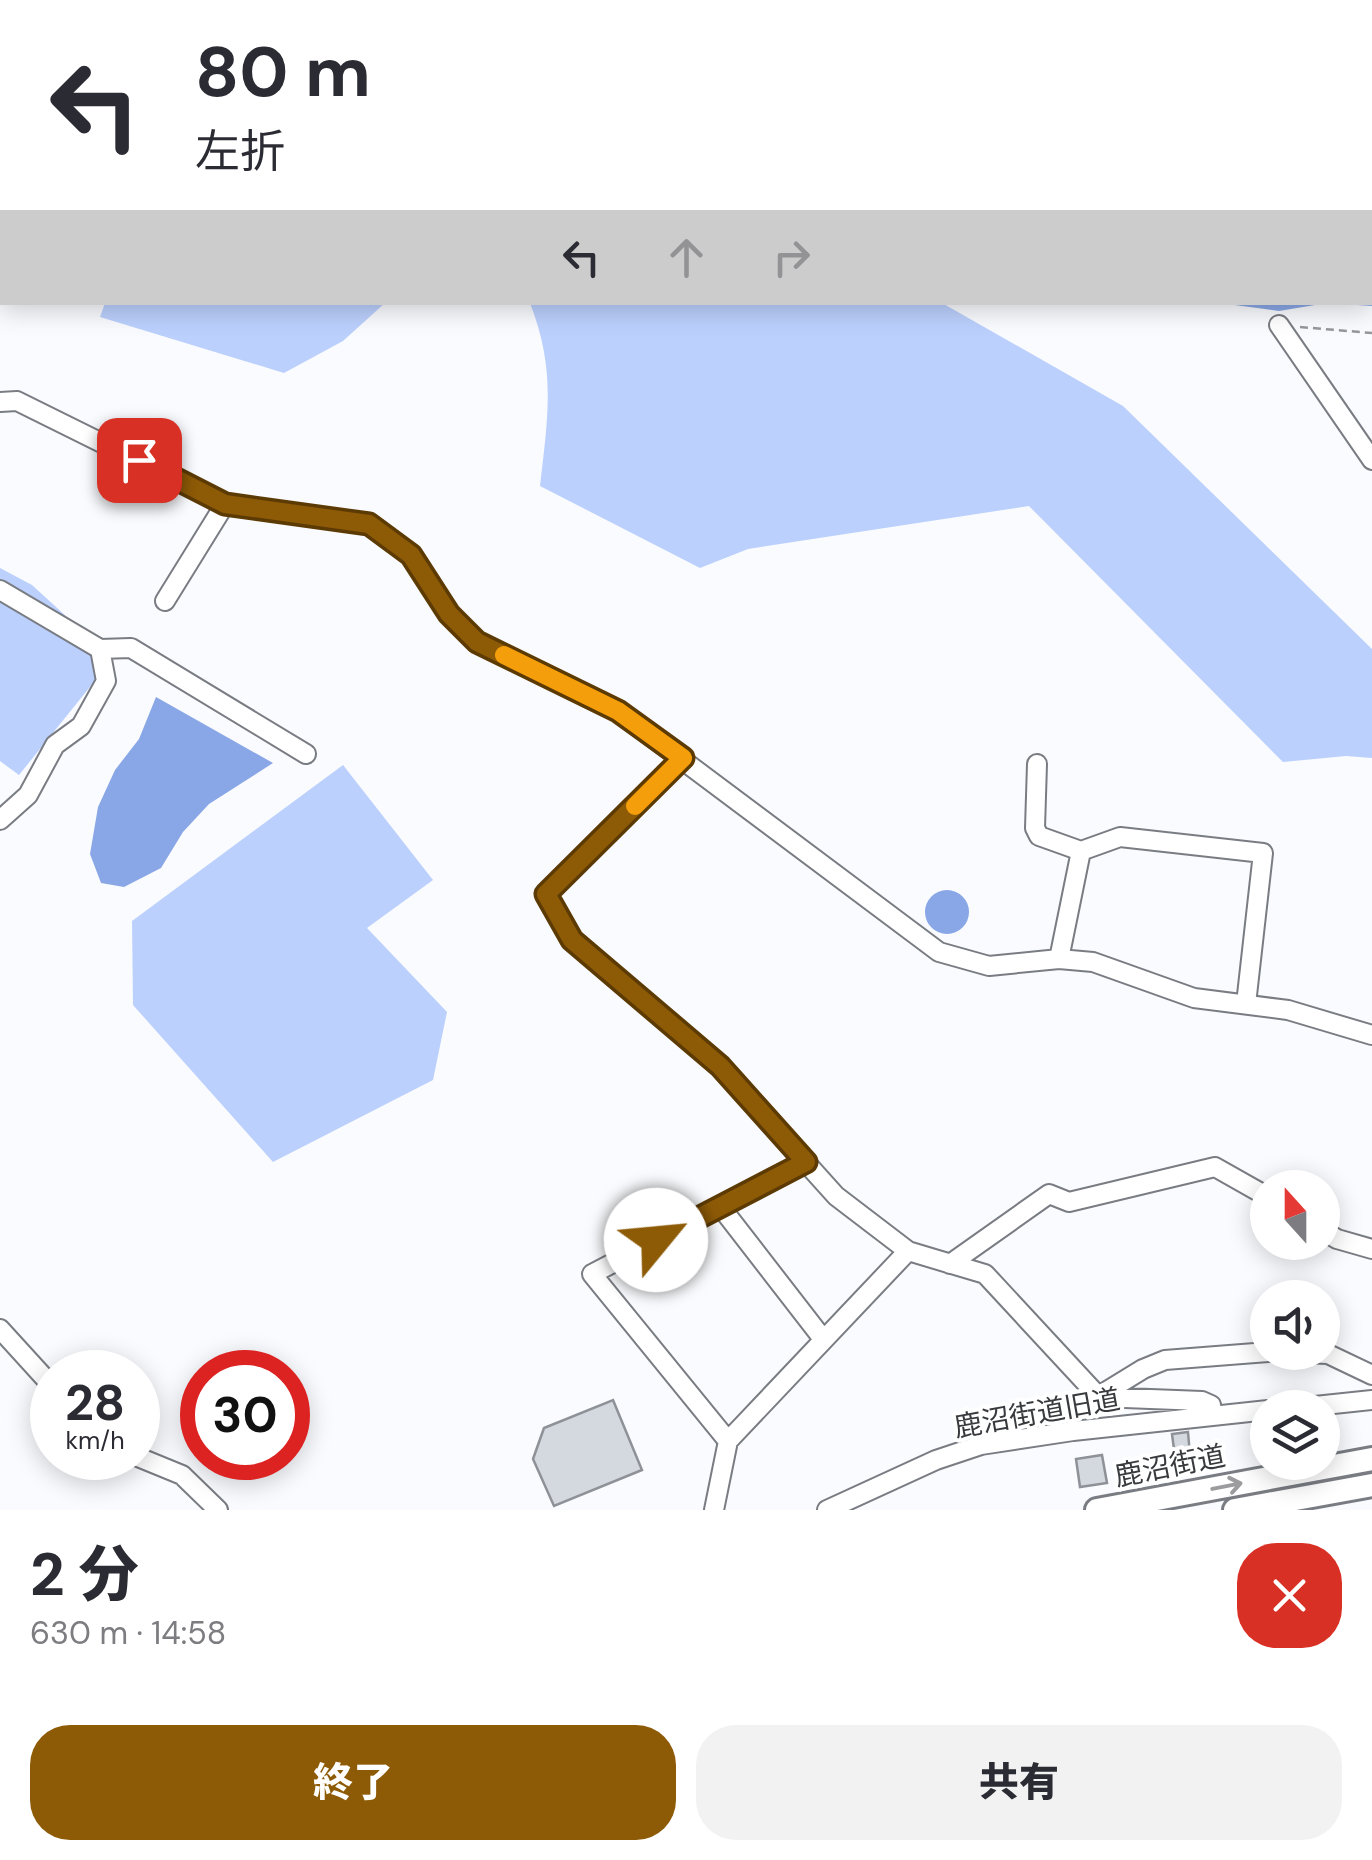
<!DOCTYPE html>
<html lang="ja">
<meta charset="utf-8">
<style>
body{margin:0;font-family:"DM Sans","Noto Sans JP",sans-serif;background:#f2f2f3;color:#2b2b33;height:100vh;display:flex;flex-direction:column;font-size:38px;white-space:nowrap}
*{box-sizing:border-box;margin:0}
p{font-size:32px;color:#7c7c81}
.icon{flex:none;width:55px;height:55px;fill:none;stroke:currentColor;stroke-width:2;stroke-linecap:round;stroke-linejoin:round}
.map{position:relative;height:1510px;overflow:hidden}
.side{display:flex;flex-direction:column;background:#fff;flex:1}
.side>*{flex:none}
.banner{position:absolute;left:0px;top:0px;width:1372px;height:305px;box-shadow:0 5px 25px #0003;background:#fff;color:#2b2b33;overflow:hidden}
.needle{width:65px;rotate:339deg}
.buttons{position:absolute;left:1250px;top:1170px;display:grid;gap:20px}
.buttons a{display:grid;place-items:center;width:90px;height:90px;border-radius:50%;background:#fff;box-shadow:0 5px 25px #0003;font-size:50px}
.speed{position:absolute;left:30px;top:1350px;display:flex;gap:20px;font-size:50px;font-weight:700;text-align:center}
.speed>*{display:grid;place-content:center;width:130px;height:130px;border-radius:50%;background:#fff;box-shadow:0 5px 25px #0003;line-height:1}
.speed small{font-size:25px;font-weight:400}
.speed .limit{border:15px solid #d22;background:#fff;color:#111}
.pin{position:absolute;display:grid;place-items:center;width:85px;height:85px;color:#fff;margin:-42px;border-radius:20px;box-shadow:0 5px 15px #0006}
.me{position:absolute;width:110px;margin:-55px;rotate:62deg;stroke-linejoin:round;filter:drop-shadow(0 0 8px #0008)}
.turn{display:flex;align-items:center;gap:35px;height:210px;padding:0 30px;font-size:45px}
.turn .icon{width:130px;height:130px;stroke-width:2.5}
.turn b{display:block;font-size:70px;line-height:85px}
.lanes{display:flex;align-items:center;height:95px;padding:0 30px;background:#0003;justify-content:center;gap:50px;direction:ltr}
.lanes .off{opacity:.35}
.round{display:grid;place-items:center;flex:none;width:105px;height:105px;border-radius:40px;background:#f2f2f3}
.head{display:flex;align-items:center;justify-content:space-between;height:170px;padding:0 30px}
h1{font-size:60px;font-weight:800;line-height:75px}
.action{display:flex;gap:20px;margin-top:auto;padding:20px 30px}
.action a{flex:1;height:115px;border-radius:40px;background:#8d5a06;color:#fff;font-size:40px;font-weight:800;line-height:115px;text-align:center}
.action a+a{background:#f2f2f3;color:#2b2b33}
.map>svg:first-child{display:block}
.green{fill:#bbd0fd}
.water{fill:#89a6e6}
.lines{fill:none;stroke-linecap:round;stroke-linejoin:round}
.river{stroke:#89a6e6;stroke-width:28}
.building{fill:#d4d8df;stroke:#8e9198;stroke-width:2.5}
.minor-casing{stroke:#797d83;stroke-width:22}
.major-casing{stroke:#797d83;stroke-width:28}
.path{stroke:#95979a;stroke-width:2.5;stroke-dasharray:8 5;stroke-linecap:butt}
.minor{stroke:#fff;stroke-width:18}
.major{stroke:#fff;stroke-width:22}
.oneway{stroke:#9c9c9e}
.route-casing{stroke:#5c3a04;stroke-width:25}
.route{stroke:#8d5a06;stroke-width:18}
.slow{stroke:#f59e0b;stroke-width:18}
.labels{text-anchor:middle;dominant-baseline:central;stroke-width:8;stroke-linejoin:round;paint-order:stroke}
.street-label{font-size:28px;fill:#383a3d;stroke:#fff}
</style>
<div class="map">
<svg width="1372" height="1510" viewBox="0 0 1372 1510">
<rect width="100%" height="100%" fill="#fafbfe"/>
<path class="green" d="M429,0h169l1,2h-174z
M105,303v-1l280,1 -42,38 -59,32 -184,-56z
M530,303h412l181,103 249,243v109l-26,-2 -63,6 -254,-256 -281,43 -48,19 -160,-82c8,-70 16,-116 -10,-183z
M0,568l32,17 71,65 3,17 -87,108 -19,-14z
M343,765l90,115 -66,48 80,84 -14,68 -160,82 -140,-157 -1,-84z"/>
<path class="water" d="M1370,276l2,30 -45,-3 -48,8 -59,-8 150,-1z
M156,697l117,66 -64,41 -26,28 -22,36 -37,19 -23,-4 -11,-29 8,-47 17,-37 24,-31z
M925 912a22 22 0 1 1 44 0a22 22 0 1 1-44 0Z"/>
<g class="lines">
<path class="river" d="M778,0l2,2"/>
</g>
<path class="building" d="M613,1400l29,70 -88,36 -21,-47 11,-31z
M1188,1432l2,23 -15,2 -3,-23z
M1102,1455l5,28 -27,4 -4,-28z"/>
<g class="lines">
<defs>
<path id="minor" d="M71,0l15,2
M160,2l44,-2
M1279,325l93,135
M0,402l17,-1 208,103 144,20 42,31 38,59 28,28 140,69 322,241 50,14 70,-7 34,3 101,36 94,12 84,25
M0,590l100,59 6,32 -25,45 -26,19 -27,50 -28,25
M165,601l60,-97
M100,649l31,-1 175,106
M683,758l-137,136 26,45 148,128 116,129 72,55 77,23 114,123 103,4 9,4 2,11
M1037,764l-2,64 4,8 42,15 -22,108
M1081,851l39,-14 143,16 -17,151
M720,1206l103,133
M1322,1230l15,9 35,10
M950,1264l99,-70 20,8 146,-35 53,30
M0,1329l52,57
M1271,1352l57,2 44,21
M1099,1396l44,-27 22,-9 103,-8
M1296,1408l76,-8
M728,1441l-136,-167 213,-112
M138,1457l44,18 36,35
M714,1510l14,-69 180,-190
M827,1510l109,-50 45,-15 92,-14 195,-21"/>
<path id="major" d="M1097,1510l275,-51
M1235,1510l137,-25"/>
</defs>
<use href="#minor" class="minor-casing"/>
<use href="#major" class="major-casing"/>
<path class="path" d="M1137,0l1,2
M1370,149l2,-1
M1300,327l72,6"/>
<use href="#minor" class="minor"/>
<use href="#major" class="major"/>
</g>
<defs><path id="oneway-shaft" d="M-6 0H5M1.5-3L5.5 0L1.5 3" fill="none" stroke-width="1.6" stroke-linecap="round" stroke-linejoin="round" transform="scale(2.5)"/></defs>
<use class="oneway" href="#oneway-shaft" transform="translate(1227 1486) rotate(-11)"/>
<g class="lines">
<defs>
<path id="route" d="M139,460l86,44 144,20 42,31 38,59 28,28 141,69 65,47 -137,136 26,46 148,126 86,96 -150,78"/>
</defs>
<use href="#route" class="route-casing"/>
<use href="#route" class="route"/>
<path class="slow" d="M504,655l114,56 65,47 -48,48"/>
</g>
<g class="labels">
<g class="street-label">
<text transform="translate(1037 1413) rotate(-10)">鹿沼街道旧道</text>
<text transform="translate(1170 1466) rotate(-11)">鹿沼街道</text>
</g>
</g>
</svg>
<div class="buttons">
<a><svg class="needle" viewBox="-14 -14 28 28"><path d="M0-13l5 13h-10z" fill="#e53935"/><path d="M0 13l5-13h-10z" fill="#7c7c81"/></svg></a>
<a><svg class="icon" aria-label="sound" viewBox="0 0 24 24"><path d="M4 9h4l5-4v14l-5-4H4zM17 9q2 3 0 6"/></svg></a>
<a><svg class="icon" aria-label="layers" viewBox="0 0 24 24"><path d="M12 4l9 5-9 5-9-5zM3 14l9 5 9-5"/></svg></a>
</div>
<div class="speed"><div>28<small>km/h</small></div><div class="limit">30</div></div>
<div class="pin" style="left:139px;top:460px;background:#d93025"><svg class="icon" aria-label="arrive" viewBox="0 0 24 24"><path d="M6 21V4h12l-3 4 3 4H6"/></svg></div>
<svg class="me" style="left:656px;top:1240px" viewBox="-20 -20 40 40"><circle r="19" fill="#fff"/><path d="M0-13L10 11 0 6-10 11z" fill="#8d5a06"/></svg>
<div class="banner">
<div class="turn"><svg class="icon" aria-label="left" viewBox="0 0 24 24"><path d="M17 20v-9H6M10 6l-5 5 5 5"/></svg><div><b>80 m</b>左折</div></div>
<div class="lanes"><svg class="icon" aria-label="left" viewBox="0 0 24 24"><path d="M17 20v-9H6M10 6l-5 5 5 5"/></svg><svg class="icon off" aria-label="ahead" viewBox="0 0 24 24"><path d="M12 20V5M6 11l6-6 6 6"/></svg><svg class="icon off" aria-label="right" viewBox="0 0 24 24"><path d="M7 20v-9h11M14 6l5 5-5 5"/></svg></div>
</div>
</div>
<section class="side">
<div class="head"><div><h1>2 分</h1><p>630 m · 14:58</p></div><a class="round" style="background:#d93025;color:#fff"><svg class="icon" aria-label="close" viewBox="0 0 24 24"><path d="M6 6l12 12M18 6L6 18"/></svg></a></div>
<div class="action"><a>終了</a><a>共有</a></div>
</section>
